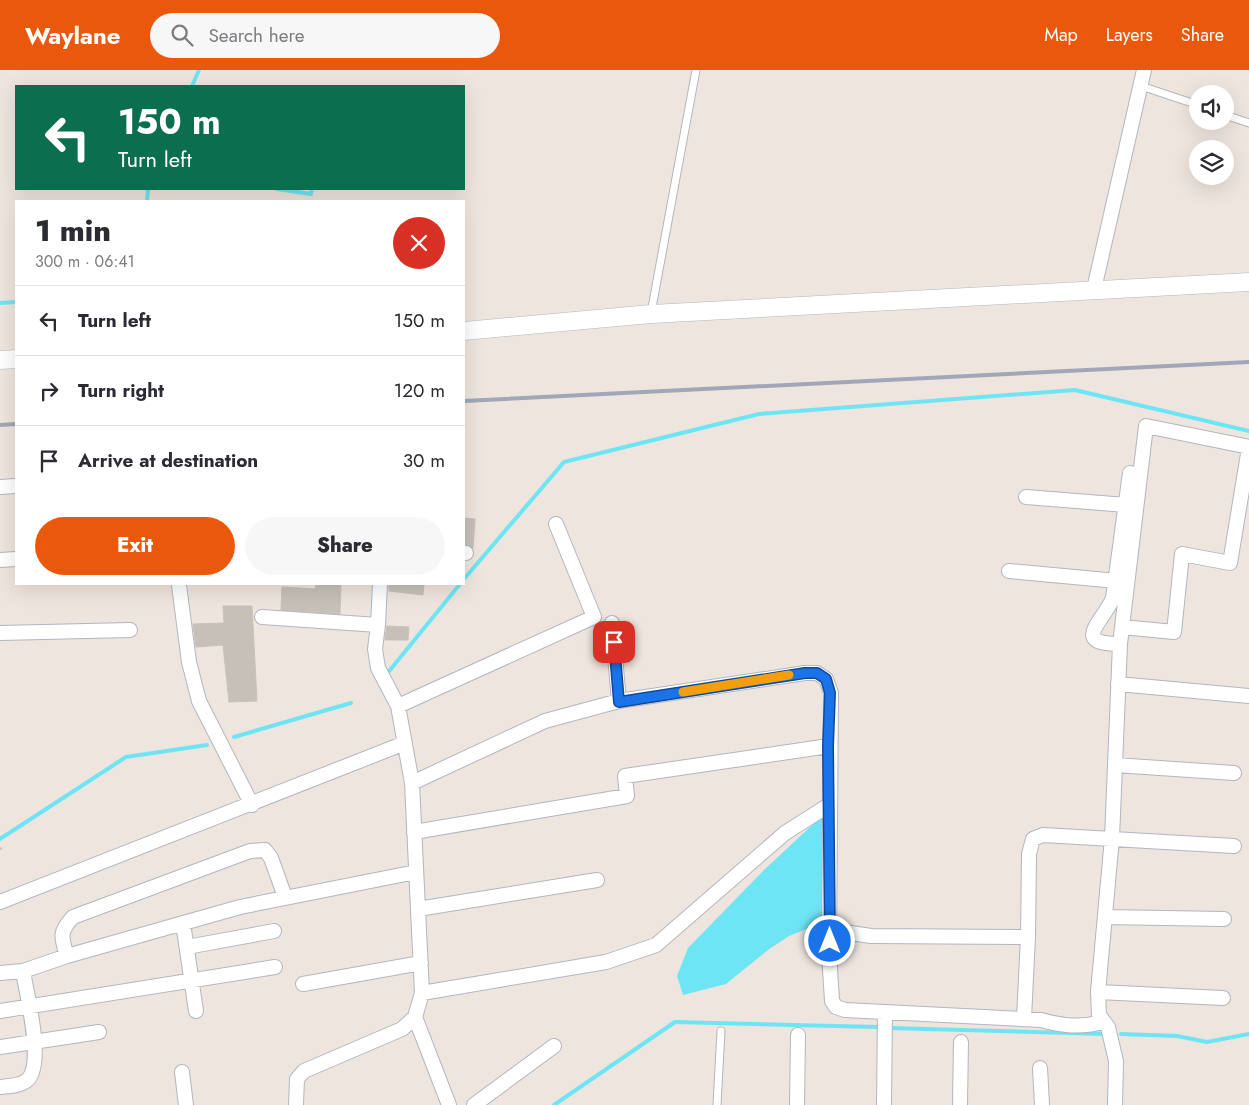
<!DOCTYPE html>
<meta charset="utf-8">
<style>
body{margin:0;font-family:Jost,sans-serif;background:#f7f7f7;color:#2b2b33;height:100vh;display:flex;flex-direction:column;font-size:19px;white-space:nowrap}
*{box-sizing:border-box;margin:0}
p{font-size:16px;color:#7c7c81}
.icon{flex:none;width:28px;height:28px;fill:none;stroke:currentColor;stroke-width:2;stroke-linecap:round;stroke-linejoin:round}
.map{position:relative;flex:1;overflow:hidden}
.details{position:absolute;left:15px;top:130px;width:450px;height:385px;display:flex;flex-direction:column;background:#fff;border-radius:0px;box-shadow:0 5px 20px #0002}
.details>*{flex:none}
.guide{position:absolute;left:15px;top:15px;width:450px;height:105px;border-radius:0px;box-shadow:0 5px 20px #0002;background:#0b6e4f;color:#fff;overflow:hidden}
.controls{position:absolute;left:1189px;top:15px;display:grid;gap:10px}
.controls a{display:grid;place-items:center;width:45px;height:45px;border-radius:50%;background:#fff;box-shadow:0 5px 20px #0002;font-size:25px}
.pin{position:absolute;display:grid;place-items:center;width:42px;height:42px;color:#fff;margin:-21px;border-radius:10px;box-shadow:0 2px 8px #0006}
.me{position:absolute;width:55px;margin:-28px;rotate:0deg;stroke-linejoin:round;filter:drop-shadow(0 0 4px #0008)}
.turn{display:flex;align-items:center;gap:18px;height:105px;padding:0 20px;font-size:22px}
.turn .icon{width:65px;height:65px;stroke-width:2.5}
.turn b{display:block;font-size:35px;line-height:42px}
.round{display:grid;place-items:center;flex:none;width:52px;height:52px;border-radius:26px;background:#f7f7f7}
.head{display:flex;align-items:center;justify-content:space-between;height:85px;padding:0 20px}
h1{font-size:30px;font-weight:800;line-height:38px}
.button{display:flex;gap:10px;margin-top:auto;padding:10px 20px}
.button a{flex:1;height:58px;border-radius:30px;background:#ea580c;color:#fff;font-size:20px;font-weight:800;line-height:58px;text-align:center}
.button a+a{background:#f7f7f7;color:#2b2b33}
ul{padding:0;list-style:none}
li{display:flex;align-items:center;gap:15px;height:70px;padding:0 20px;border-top:1px solid #e1e1e2}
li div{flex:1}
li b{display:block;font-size:19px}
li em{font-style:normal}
header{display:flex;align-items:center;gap:30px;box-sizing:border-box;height:70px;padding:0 25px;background:#ea580c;color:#fff}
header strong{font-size:24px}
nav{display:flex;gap:28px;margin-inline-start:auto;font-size:18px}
.search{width:350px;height:45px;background:#f7f7f7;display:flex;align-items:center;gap:12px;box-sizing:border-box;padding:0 18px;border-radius:28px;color:#7c7c81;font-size:19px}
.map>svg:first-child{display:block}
.water{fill:#6ee5f4}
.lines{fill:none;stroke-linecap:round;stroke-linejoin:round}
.stream{stroke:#6ee5f4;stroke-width:4}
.building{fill:#c6c0b9;stroke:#cac1b7}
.service-casing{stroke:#b2b6c0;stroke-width:9}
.minor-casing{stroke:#b2b6c0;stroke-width:16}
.tertiary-casing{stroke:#b2b6c0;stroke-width:19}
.path{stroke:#c4c4c4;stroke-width:2;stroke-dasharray:4 2.5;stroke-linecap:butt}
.service{stroke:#fff;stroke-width:7}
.minor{stroke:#fff;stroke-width:14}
.tertiary{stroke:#fff;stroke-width:18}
.rail{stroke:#a0a7b7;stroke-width:4}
.route-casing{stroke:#114b97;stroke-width:12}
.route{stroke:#1a73e8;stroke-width:9}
.slow{stroke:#f59e0b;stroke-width:9}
</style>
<header>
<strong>Waylane</strong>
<div class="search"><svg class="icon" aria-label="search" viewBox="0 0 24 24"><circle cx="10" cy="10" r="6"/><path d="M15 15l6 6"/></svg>Search here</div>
<nav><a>Map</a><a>Layers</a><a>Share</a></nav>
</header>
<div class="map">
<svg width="1249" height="1035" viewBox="0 0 1249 1035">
<rect width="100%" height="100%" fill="#eee5de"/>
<path class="water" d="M822,746l4,59 -2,47 -35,14 -21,14 -42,34 -43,11 -6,-19 11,-28 77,-79z"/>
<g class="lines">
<path class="stream" d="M192,16l7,-16
M277,119l34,5 1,-5
M147,131l1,-12
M0,233l16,-1
M464,509l100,-117 195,-48 316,-24 174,41
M386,605l74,-91
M234,667l117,-34
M0,769l126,-82 81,-12
M889,958l216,6
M1121,964l56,2 30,6 42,-8
M554,1035l121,-83 203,5"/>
</g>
<path class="building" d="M464,448l11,1 -2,29 -9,-4z
M316,514h25l-1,30 -59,-4 1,-23 33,2z
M389,514h35l-1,11 -34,-4z
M223,536h29l5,95 -28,1 -6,-57 -27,2 -3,-23 31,-1z
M387,556l22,1 -1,13h-23z"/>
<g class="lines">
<defs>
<path id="service" d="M1141,16l57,19
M1225,45l24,8
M651,243l45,-243
M717,1035l4,-74"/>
<path id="minor" d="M1094,219l50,-219
M0,417l16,-1
M1026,427l100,8
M464,483h2
M0,490l16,-1
M1009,501l108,10
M179,515l10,77 10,39 53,104
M262,547l116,8
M612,553l7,78
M1122,557l52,5 8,-78 48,9 19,-115
M0,563l130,-3
M1120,574c-50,0 -17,-22 -7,-46l17,-125
M1118,614l131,12
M398,636l196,-89 -38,-93
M1115,695l119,8
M412,713l133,-62 74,-20 186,-28h12l9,6 5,14 -2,260 3,48 4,6 9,3 196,10c22,6 39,8 61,2
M414,762l213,-36 -2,-20 204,-30
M0,832l405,-159
M418,839l179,-29
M1106,847l118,2
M183,853l13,88
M830,860l41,6 157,1
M187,877l87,-16
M67,886c-6,-19 -8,-24 6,-39l177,-66 15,-1 6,8 14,39
M0,903l23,-2 44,-15 173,-49 176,-35
M303,914l118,-21
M1098,922l125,6
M422,923l184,-31 50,-17 129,-112 44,-28
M0,941l275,-44
M415,947l34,88
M1024,948l4,-81 1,-83 4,-15 10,-4 191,11
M0,977l99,-15
M1040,998l2,37
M182,1002l4,33
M0,1017c9,-1 19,-1 26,-6 20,-14 0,-89 -3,-110
M296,1035l1,-26 7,-8 98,-42 13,-12 7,-24 -10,-210 -14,-77 -20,-38 -3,-19 3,-24 2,-41
M474,1035l80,-59
M797,1035l1,-70
M884,1035l1,-93
M960,1035l1,-63
M1115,1035l1,-44 -8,-34 -9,-12 -1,-23 14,-154 8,-194 26,-218 103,21"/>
<path id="tertiary" d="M464,261l187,-17 598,-32
M0,290l16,-1"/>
</defs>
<use href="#service" class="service-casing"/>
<use href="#minor" class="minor-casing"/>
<use href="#tertiary" class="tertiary-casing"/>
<path class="path" d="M0,779l2,-1"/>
<use href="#service" class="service"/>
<use href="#minor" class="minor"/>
<use href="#tertiary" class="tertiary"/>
<path class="rail" d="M464,331l785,-39
M0,355l16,-1"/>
</g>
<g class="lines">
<defs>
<path id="route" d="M614,572l5,60 186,-29h12l9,6 4,14 -2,53 2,195"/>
</defs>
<use href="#route" class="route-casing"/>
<use href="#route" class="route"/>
<path class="slow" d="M683,622l106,-17"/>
</g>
</svg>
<div class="controls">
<a><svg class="icon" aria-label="sound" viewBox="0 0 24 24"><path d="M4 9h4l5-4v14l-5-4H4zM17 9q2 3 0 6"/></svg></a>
<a><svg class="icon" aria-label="layers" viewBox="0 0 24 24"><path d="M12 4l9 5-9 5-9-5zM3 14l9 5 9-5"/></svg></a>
</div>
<div class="pin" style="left:614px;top:572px;background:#d93025"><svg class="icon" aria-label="arrive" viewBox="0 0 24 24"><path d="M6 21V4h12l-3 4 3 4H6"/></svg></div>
<svg class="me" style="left:830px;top:871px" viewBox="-20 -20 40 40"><circle r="17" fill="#1a73e8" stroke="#fff" stroke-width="3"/><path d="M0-11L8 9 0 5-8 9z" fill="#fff"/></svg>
<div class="guide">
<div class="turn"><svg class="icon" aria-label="left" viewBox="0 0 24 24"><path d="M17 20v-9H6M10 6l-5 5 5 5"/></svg><div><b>150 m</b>Turn left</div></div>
</div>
<section class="details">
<div class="head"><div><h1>1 min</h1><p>300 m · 06:41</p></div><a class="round" style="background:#d93025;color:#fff"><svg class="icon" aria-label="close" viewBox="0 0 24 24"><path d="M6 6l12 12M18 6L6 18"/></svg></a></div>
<ul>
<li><svg class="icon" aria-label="left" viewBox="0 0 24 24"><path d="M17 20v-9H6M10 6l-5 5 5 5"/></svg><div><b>Turn left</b></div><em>150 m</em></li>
<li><svg class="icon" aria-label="right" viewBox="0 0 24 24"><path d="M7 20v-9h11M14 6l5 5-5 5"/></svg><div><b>Turn right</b></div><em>120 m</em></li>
<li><svg class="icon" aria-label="arrive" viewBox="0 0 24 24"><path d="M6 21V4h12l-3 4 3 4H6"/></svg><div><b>Arrive at destination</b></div><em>30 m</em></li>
</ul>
<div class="button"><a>Exit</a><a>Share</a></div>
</section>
</div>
